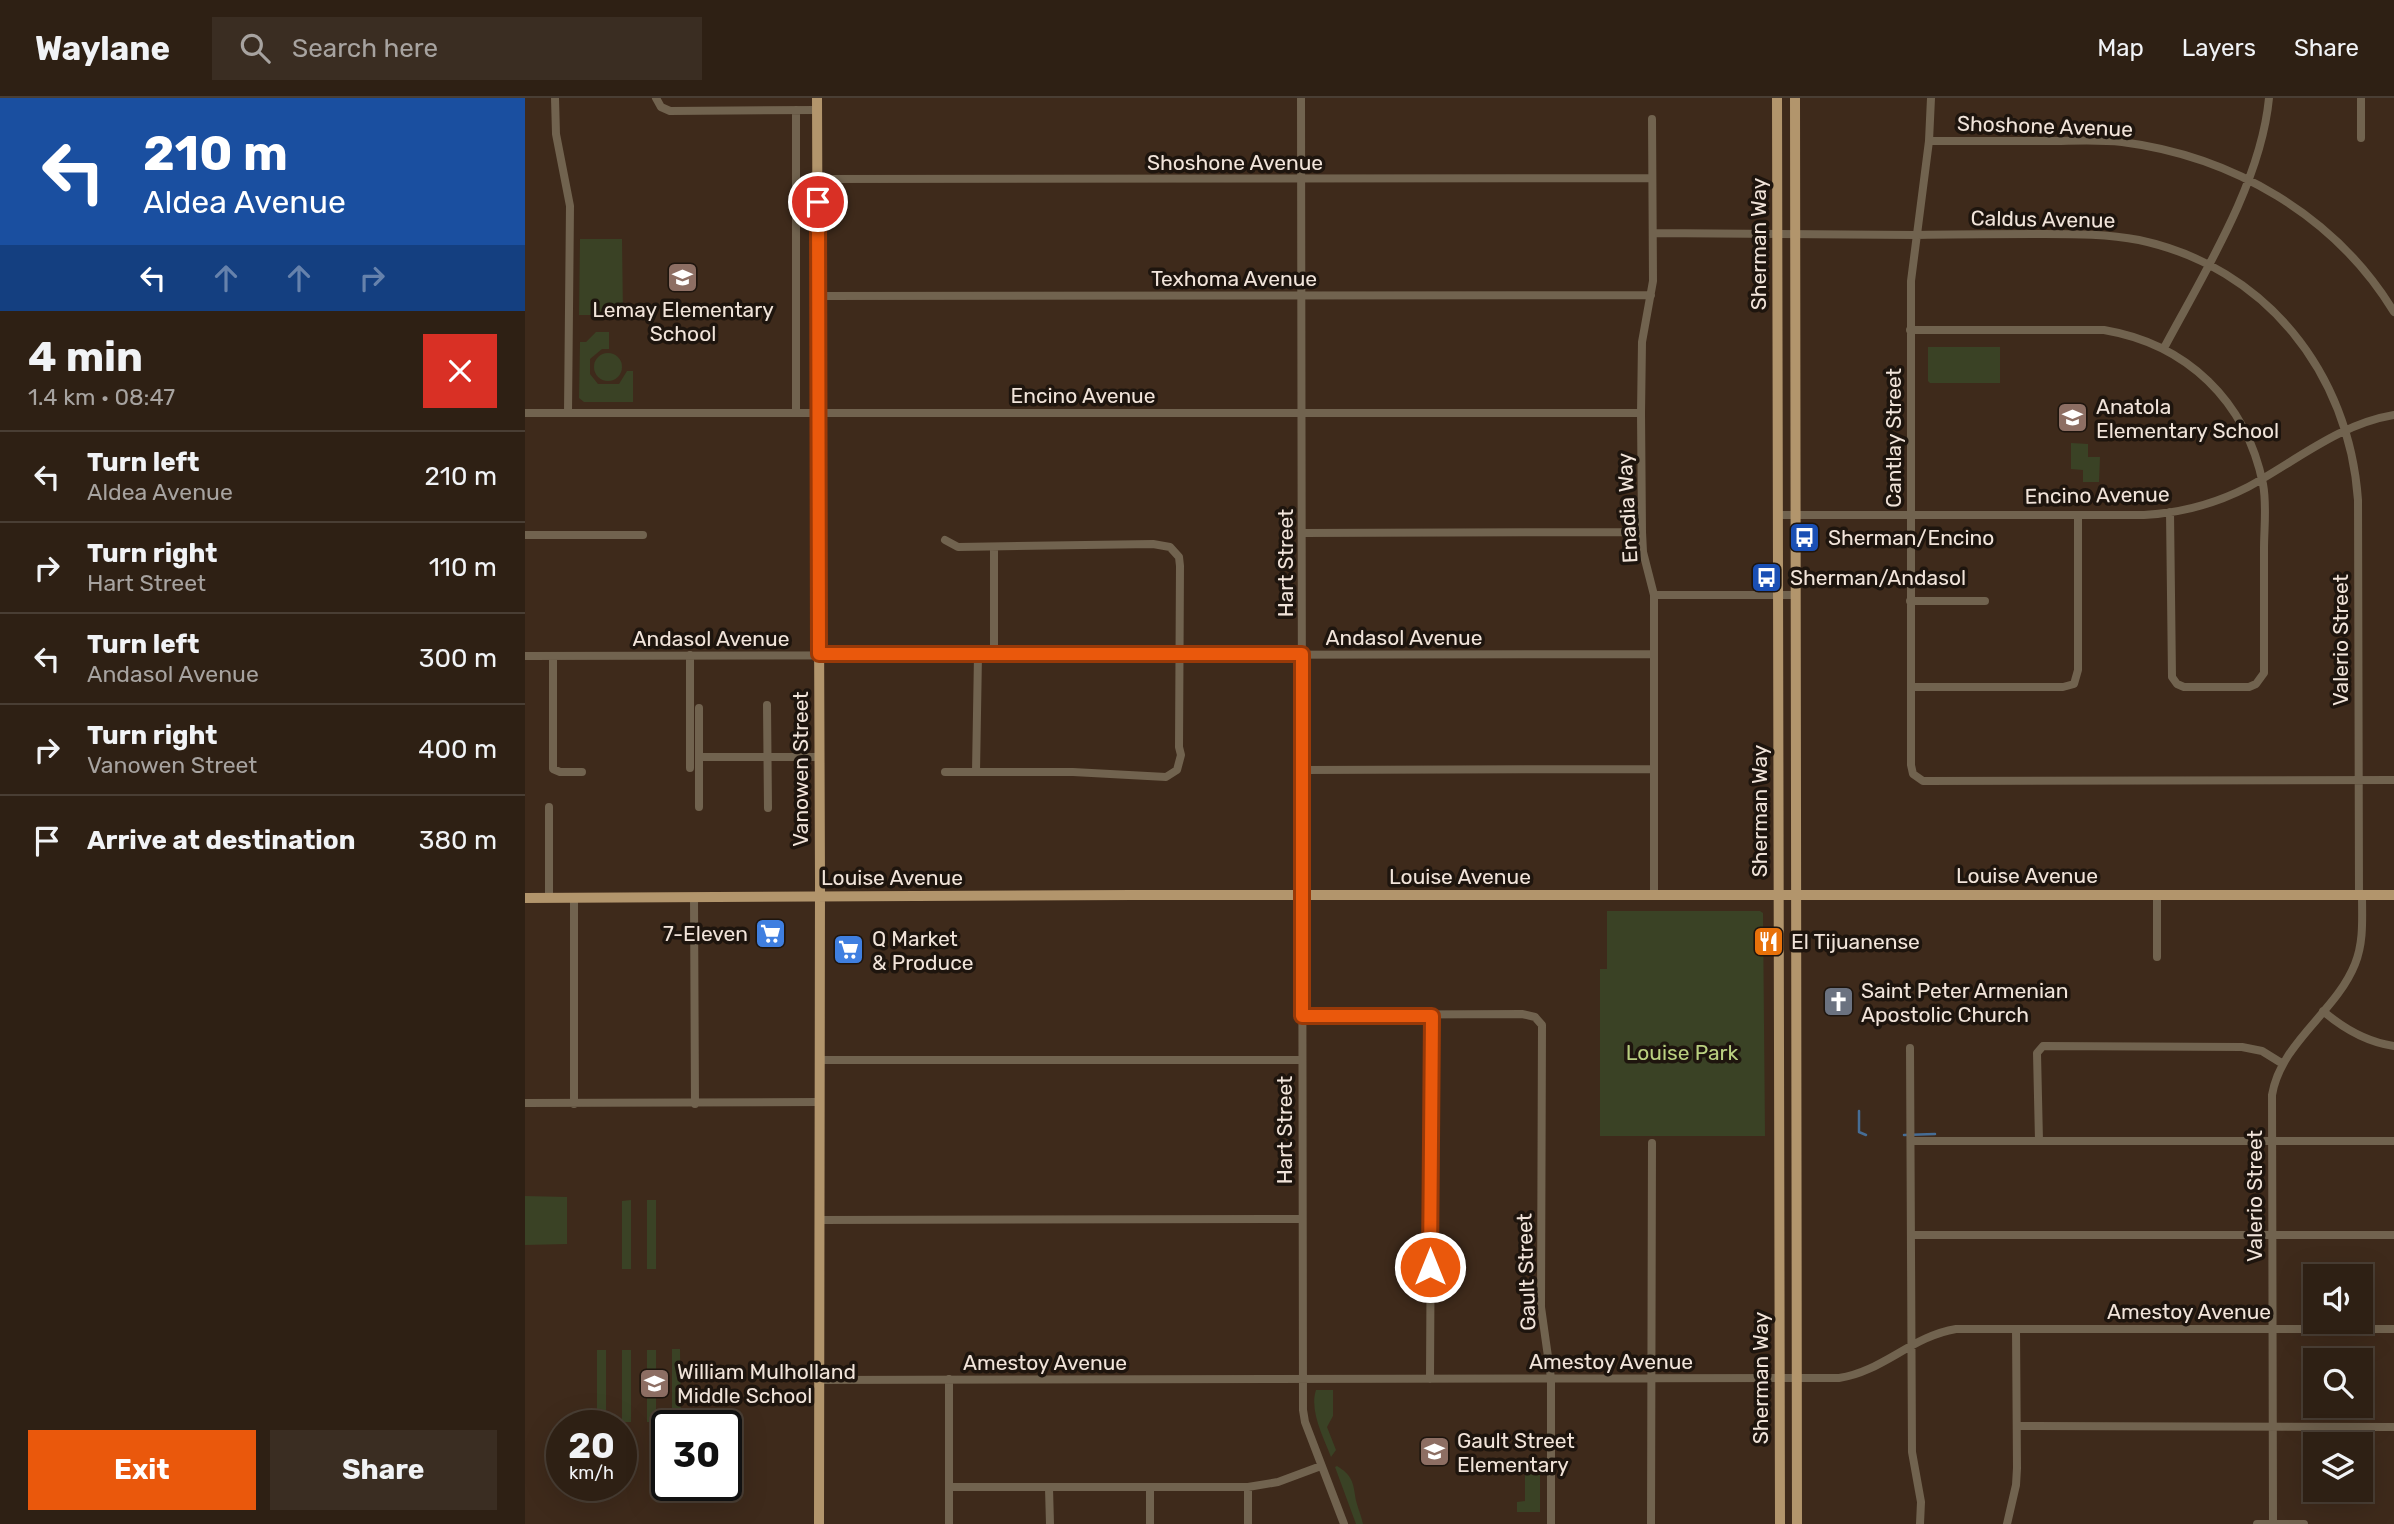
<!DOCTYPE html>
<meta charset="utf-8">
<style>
body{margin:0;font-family:Rubik,sans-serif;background:#3a2d22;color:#f1f3f6;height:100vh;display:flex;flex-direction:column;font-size:26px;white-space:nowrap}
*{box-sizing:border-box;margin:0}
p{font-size:23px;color:#a7a3a0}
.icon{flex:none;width:38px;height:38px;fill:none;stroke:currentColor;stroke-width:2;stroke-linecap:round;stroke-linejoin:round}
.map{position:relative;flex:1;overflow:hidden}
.drawer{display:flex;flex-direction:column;background:#2e2014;width:525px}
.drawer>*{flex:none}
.guide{background:#1a4fa0;color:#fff;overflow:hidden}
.controls{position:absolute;left:1778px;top:1166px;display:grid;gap:14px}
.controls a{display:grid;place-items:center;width:70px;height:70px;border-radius:0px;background:#2e2014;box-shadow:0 7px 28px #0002,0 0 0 2px #493e34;font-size:35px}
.speed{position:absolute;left:21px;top:1312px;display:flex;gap:14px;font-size:35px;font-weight:700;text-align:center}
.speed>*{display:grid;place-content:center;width:91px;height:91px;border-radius:50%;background:#2e2014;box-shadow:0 7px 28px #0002,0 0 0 2px #493e34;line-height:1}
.speed small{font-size:18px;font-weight:400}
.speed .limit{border:4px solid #111;border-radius:10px;background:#fff;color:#111}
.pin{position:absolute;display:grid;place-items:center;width:60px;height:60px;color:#fff;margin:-30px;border:4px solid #fff;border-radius:50%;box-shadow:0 2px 7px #0007}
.me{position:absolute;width:77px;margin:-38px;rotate:0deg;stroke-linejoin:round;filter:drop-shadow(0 0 5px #0008)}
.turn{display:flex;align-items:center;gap:24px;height:147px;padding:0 28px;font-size:32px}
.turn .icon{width:91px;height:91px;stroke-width:2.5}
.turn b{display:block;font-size:49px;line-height:60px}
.lanes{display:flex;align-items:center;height:66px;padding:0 28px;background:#0003;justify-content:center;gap:35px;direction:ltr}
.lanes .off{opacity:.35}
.round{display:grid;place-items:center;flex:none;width:74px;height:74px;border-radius:0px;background:#3a2d22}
.overview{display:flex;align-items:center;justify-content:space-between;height:119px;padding:0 28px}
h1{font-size:42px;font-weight:700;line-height:52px}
.cta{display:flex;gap:14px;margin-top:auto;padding:14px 28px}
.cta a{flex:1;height:80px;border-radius:0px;background:#ea580c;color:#fff;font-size:28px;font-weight:700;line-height:80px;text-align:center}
.cta a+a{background:#3a2d22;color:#f1f3f6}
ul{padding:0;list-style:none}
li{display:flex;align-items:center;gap:21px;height:91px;padding:0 28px;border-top:2px solid #493e34}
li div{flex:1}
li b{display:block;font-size:26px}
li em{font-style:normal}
header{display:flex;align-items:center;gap:42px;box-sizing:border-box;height:98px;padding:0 35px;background:#2e2014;border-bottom:2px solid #493e34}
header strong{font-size:33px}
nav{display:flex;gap:38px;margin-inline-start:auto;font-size:24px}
.search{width:490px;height:63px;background:#3a2d22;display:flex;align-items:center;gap:18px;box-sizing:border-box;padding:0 24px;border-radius:0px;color:#a7a3a0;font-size:26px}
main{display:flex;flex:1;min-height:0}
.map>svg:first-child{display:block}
.green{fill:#3a4225}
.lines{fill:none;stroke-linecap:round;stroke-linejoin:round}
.stream{stroke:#466d95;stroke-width:2.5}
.minor{stroke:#71634f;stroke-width:8}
.major{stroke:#b2956c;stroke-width:10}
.route-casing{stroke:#983908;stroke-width:18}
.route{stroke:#ea580c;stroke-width:12}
.labels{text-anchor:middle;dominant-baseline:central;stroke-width:7;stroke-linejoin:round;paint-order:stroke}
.street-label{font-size:21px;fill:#f1e4da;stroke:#1e150e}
.poi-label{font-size:21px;fill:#f1e4da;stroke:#1e150e;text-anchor:start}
.park-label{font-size:21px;fill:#bad080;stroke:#1e150e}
</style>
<header>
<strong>Waylane</strong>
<div class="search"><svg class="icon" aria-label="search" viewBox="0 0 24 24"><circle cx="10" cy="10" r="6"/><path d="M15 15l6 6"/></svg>Search here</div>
<nav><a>Map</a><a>Layers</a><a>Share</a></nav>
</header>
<main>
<section class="drawer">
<div class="guide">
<div class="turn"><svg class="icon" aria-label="left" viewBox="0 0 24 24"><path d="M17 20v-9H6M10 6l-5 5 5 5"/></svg><div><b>210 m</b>Aldea Avenue</div></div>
<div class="lanes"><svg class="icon" aria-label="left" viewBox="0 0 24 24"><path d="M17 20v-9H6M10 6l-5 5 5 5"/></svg><svg class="icon off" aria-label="ahead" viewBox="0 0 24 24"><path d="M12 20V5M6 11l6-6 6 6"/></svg><svg class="icon off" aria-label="ahead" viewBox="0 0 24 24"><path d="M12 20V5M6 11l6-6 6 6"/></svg><svg class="icon off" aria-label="right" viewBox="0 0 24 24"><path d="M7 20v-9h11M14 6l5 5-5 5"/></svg></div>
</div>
<div class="overview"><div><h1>4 min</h1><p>1.4 km · 08:47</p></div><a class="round" style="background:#d93025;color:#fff"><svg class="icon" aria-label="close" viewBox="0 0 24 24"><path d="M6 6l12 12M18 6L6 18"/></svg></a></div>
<ul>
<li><svg class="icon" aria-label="left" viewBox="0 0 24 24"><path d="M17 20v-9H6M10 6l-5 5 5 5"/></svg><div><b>Turn left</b><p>Aldea Avenue</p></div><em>210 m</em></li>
<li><svg class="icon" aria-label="right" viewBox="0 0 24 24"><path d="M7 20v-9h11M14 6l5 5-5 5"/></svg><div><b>Turn right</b><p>Hart Street</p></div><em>110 m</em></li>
<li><svg class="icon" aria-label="left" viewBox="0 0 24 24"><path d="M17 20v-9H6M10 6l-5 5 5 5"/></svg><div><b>Turn left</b><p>Andasol Avenue</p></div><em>300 m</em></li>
<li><svg class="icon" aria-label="right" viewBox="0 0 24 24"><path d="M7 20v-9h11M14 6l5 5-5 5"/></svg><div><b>Turn right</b><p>Vanowen Street</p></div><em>400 m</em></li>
<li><svg class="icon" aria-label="arrive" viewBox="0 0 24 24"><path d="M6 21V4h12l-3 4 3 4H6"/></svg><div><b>Arrive at destination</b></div><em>380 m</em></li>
</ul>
<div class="cta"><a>Exit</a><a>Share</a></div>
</section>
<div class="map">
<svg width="1869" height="1426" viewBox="0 0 1869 1426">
<rect width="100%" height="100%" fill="#3e2a1b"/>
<path class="green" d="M55,141h42l1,76h-44z
M71,234h13v17h-7l-12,10v15l8,10h21l8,-13h6v31h-49l-5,-4 1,-56h6z
M1403,249h72v36h-70l-2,-2z
M69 269a14 14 0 1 1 28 0a14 14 0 1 1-28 0Z
M1546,345l17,1v13h12l-1,25h-16v-12l-12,-1z
M1082,813h153l3,2 2,223h-165v-167h7z
M0,1098l42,1v47l-42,1z
M106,1102v69h-9v-68z
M122,1102h9v69h-9z
M147,1251h8l1,73h-9z
M72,1252h9v72h-9z
M97,1252h9v72h-9z
M122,1252h9v72h-9z
M791,1292h17v26l-6,11 9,23 -5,7c-7,-19 -22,-46 -15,-67z
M812,1368c13,8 16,14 18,29 1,9 6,19 8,29h-7l-21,-57z
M1004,1373h11v41h-23v-10l8,-1v-28h3z"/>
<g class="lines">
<path class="stream" d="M1334,1013v21l7,3
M1379,1037l31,-1"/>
<path class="minor" d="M30,0l1,36 14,72 -2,207
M131,0l5,9 9,4 147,-1
M776,0l2,1312 2,12 39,102
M1406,0l-2,43 -18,140v484l2,9 10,7 471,-1
M1836,0v40
M271,12v303
M1127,21l1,162 -11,61 -1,71 1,119 1,20 11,43v301
M1404,43c39,0 78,0 118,0 24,0 50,-2 75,1 110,14 213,73 272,170
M293,81l834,-1
M1128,135c88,1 176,2 264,2 43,-1 85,-1 127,-1 32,0 64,0 95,6 127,27 210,133 219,260l1,395
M293,198l833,-1
M1385,232h194c83,14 142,71 159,154 4,21 1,44 1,65 0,41 0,82 0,124l-8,11 -7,3h-65l-7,-3 -5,-7 -2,-165
M1639,250c40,-75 97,-165 105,-250
M0,315h1116
M1253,417h366c37,-2 71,-11 104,-28 48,-26 91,-63 146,-72
M777,435l340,-1
M0,437h118
M1129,497h142
M1385,503h75
M165,557v113
M469,557v-108
M0,558l1128,-2
M28,558v113l7,3h22
M1386,589h152l11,-3 4,-14v-155
M242,607l1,103
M174,610v99
M174,659h120
M777,672l352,-1
M420,674h128l93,5 11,-7 4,-15 -2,-8 1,-181 -1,-9 -9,-10 -17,-3 -195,3 -13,-7
M451,674l2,-117
M24,709v91
M49,800v206
M169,800l1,206
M1632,859v-62
M1798,913c21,18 43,31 71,35
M777,917l220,-1 13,3 7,8 -1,282 10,71v146
M1385,950l2,404 9,50 -1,22
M294,962h483
M0,1005l294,-1
M1386,1043h483
M1514,1043l-2,-88 6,-7 199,1 20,4 21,13
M294,1122l483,-1
M1386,1137h483
M905,1281l2,-363
M293,1282l1021,-2c43,-6 73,-42 117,-49h438
M1492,1328l377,1
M424,1389h299l30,-5 43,-16
M625,1389v37
M723,1389v37
M524,1390l1,36
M424,1426v-145
M1126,1426l1,-381
M1482,1426l9,-39 1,-17 -1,-139
M1732,1426h47
M1748,1426l-1,-429c9,-53 64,-83 83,-131 9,-22 7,-46 7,-69"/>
<path class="major" d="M292,0l3,783 -1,643
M1252,0l3,1426
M1270,0l2,1426
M0,800l608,-3h1261"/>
</g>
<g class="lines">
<defs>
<path id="route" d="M293,104l1,452h483v362h130l-2,251"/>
</defs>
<use href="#route" class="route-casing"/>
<use href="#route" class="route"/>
</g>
<defs>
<symbol id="school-square" viewBox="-11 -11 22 22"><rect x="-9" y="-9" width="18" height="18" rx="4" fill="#8d6e63" stroke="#1e150e"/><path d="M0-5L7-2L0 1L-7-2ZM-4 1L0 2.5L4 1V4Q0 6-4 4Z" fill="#fff"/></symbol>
<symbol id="bus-square" viewBox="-11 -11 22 22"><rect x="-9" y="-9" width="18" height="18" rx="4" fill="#1a4fb4" stroke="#1e150e"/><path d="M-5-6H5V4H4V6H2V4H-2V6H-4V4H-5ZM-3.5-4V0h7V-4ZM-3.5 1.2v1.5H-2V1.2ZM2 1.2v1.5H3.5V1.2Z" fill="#fff"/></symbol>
<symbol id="supermarket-square" viewBox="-11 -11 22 22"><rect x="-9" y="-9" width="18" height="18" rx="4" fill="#3f7fe0" stroke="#1e150e"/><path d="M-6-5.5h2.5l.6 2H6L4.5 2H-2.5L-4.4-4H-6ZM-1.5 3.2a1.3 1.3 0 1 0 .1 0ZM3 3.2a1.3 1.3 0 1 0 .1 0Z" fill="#fff"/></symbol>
<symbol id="restaurant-square" viewBox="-11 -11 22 22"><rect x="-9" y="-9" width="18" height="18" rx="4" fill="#e8710a" stroke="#1e150e"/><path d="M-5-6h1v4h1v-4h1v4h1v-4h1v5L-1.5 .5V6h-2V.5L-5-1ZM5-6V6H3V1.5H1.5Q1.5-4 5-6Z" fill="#fff"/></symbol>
<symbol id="church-square" viewBox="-11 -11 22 22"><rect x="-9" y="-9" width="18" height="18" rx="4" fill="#6b7280" stroke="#1e150e"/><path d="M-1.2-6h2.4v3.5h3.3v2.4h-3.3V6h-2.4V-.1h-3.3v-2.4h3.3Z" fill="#fff"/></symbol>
</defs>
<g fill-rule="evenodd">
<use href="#school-square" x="140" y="162" width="35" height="35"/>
<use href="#school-square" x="1530" y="302" width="35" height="35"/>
<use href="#bus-square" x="1262" y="422" width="35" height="35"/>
<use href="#bus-square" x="1224" y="462" width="35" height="35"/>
<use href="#supermarket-square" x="228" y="818" width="35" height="35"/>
<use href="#restaurant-square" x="1226" y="826" width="35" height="35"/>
<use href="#supermarket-square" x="306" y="834" width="35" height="35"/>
<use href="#church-square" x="1296" y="886" width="35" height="35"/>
<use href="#school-square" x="112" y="1268" width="35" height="35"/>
<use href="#school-square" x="892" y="1336" width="35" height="35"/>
</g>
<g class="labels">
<g class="street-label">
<text transform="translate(1520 28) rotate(2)">Shoshone Avenue</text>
<text x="710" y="64">Shoshone Avenue</text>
<text transform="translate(1518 121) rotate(1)">Caldus Avenue</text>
<text transform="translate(1233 146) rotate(-90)">Sherman Way</text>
<text x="709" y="180">Texhoma Avenue</text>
<text x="558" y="297">Encino Avenue</text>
<text transform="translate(1368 340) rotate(-90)">Cantlay Street</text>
<text transform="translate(1572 397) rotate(-1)">Encino Avenue</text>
<text transform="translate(1102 410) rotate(-93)">Enadia Way</text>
<text transform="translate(760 465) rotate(-90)">Hart Street</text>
<text x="879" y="539">Andasol Avenue</text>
<text x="186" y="540">Andasol Avenue</text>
<text transform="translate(1815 542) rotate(-90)">Valerio Street</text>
<text transform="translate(275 671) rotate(-90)">Vanowen Street</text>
<text transform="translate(1234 713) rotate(-90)">Sherman Way</text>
<text x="1502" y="777">Louise Avenue</text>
<text x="935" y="778">Louise Avenue</text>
<text x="367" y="779">Louise Avenue</text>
<text transform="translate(759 1032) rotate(-90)">Hart Street</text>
<text transform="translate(1729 1098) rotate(-90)">Valerio Street</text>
<text transform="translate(1001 1174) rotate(-92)">Gault Street</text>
<text x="1664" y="1213">Amestoy Avenue</text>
<text x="1086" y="1263">Amestoy Avenue</text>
<text x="520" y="1264">Amestoy Avenue</text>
<text transform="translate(1235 1280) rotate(-90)">Sherman Way</text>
</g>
<g class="poi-label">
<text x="158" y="211" text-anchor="middle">Lemay Elementary<tspan x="158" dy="24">School</tspan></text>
<text x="1571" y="308">Anatola<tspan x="1571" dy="24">Elementary School</tspan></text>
<text x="1303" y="439">Sherman/Encino</text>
<text x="1265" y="479">Sherman/Andasol</text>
<text x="223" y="835" text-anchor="end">7-Eleven</text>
<text x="347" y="840">Q Market<tspan x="347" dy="24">&amp; Produce</tspan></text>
<text x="1266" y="843">El Tijuanense</text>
<text x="1336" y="892">Saint Peter Armenian<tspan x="1336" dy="24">Apostolic Church</tspan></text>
<text x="152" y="1273">William Mulholland<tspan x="152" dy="24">Middle School</tspan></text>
<text x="932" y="1342">Gault Street<tspan x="932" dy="24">Elementary</tspan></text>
</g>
<g class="park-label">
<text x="1157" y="954">Louise Park</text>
</g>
</g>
</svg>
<div class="controls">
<a><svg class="icon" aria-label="sound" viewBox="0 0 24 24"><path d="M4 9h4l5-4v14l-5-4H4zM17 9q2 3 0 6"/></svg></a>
<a><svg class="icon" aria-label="search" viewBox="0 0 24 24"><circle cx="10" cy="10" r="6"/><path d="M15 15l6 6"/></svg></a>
<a><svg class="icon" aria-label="layers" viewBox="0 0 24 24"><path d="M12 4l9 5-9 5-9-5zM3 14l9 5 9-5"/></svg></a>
</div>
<div class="speed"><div>20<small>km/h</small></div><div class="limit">30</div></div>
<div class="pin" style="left:293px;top:104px;background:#d93025"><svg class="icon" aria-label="arrive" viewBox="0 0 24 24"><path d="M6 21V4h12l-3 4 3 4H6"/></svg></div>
<svg class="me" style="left:905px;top:1169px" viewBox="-20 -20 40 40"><circle r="17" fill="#ea580c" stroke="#fff" stroke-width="3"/><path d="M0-11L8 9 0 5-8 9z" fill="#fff"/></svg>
</div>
</main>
